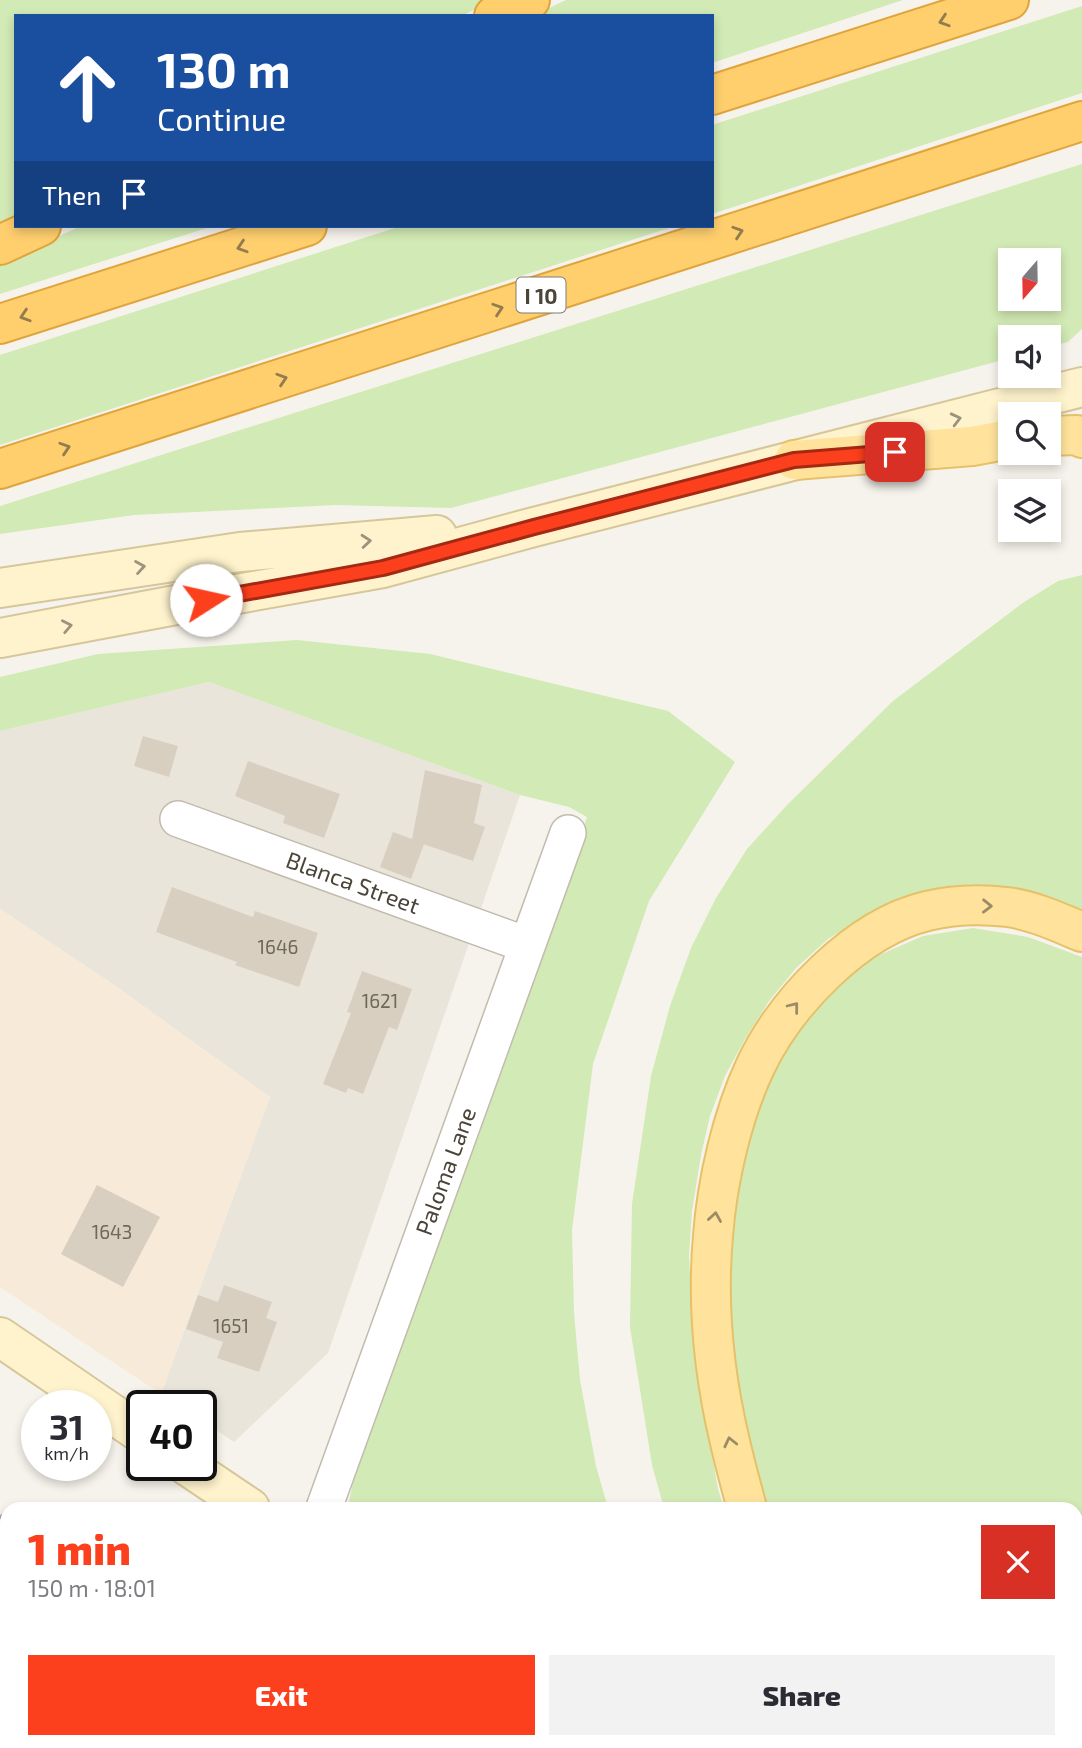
<!DOCTYPE html>
<meta charset="utf-8">
<style>
body{margin:0;font-family:"Exo 2",sans-serif;background:#f2f2f3;color:#2b2b33;height:100vh;display:flex;flex-direction:column;font-size:26px;white-space:nowrap}
*{box-sizing:border-box;margin:0}
p{font-size:23px;color:#7c7c81}
.icon{flex:none;width:38px;height:38px;fill:none;stroke:currentColor;stroke-width:2;stroke-linecap:round;stroke-linejoin:round}
.map{position:relative;flex:1;overflow:hidden}
.panel{position:absolute;left:0px;top:1502px;width:1083px;height:247px;display:flex;flex-direction:column;background:#fff;border-radius:21px 21px 0 0;box-shadow:0 4px 10px #0003}
.panel>*{flex:none}
.guide{position:absolute;left:14px;top:14px;width:700px;height:214px;border-radius:0px;box-shadow:0 4px 10px #0003;background:#1a4fa0;color:#fff;overflow:hidden}
.needle{width:46px;rotate:200deg}
.fabs{position:absolute;left:998px;top:248px;display:grid;gap:14px}
.fabs a{display:grid;place-items:center;width:63px;height:63px;border-radius:0px;background:#fff;box-shadow:0 4px 10px #0003;font-size:35px}
.speed{position:absolute;left:21px;top:1390px;display:flex;gap:14px;font-size:35px;font-weight:700;text-align:center}
.speed>*{display:grid;place-content:center;width:91px;height:91px;border-radius:50%;background:#fff;box-shadow:0 4px 10px #0003;line-height:1}
.speed small{font-size:18px;font-weight:400}
.speed .limit{border:4px solid #111;border-radius:10px;background:#fff;color:#111}
.pin{position:absolute;display:grid;place-items:center;width:60px;height:60px;color:#fff;margin:-30px;border-radius:14px;box-shadow:0 4px 10px #0006}
.me{position:absolute;width:77px;margin:-38px;rotate:80deg;stroke-linejoin:round;filter:drop-shadow(0 0 5px #0008)}
.turn{display:flex;align-items:center;gap:24px;height:147px;padding:0 28px;font-size:32px}
.turn .icon{width:91px;height:91px;stroke-width:2.5}
.turn b{display:block;font-size:49px;line-height:60px}
.then{display:flex;align-items:center;height:66px;padding:0 28px;background:#0003;gap:14px;font-size:26px}
.round{display:grid;place-items:center;flex:none;width:74px;height:74px;border-radius:0px;background:#f2f2f3}
.overview{display:flex;align-items:center;justify-content:space-between;height:119px;padding:0 28px}
h1{font-size:42px;font-weight:800;line-height:52px;color:#fc3f1d}
.primary-button{display:flex;gap:14px;margin-top:auto;padding:14px 28px}
.primary-button a{flex:1;height:80px;border-radius:0px;background:#fc3f1d;color:#fff;font-size:28px;font-weight:800;line-height:80px;text-align:center}
.primary-button a+a{background:#f2f2f3;color:#2b2b33}
.map>svg:first-child{display:block}
.residential{fill:#eae5da}
.commercial{fill:#f7ead8}
.green{fill:#d2eab5;fill-rule:evenodd}
.building{fill:#d8cfc1}
.lines{fill:none;stroke-linecap:round;stroke-linejoin:round}
.street-casing{stroke:#c2bbae;stroke-width:38}
.secondary-casing{stroke:#d6c79b;stroke-width:42}
.primary-casing{stroke:#e6c16a;stroke-width:42}
.highway-casing{stroke:#e0a43c;stroke-width:42}
.street{stroke:#fff;stroke-width:35}
.secondary{stroke:#fff3cd;stroke-width:38}
.primary{stroke:#ffe39c;stroke-width:38}
.highway{stroke:#ffcf6e;stroke-width:38}
.rail{stroke:#9a9a9a;stroke-width:5;stroke-dasharray:9 9;stroke-linecap:butt}
.oneway{stroke:#937c4e}
.oneway2{stroke:#9c937c}
.oneway3{stroke:#9c8c66}
.route-casing{stroke:#a42913;stroke-width:18}
.route{stroke:#fc3f1d;stroke-width:12}
.labels{text-anchor:middle;dominant-baseline:central;stroke-width:6;stroke-linejoin:round;paint-order:stroke}
.number-label{font-size:19px;fill:#6e675b}
.shield{fill:#fff;stroke:#817c74;stroke-width:2}
.shield-label{font-size:21px;font-weight:bold;fill:#4b4439}
.street-label{font-size:23px;fill:#4b4439;stroke:#fff}
</style>
<div class="map">
<svg width="1082" height="1748" viewBox="0 0 1082 1748">
<rect width="100%" height="100%" fill="#f6f3ec"/>
<path class="residential" d="M209,682l311,113 -192,558 -94,89 -33,-22v-15h-22l-18,-11 109,-297 -156,-112 -114,-76v-178z"/>
<path class="commercial" d="M0,909l114,76 156,112 -109,297 -161,-107z"/>
<path class="green" d="M0,0h495l-34,16h-445v208l-16,8z
M566,0h337l-191,63v-47h-180z
M1082,6v87l-370,121v-89z
M1082,164v165l-14,13 -20,5v-9h-38v20l-559,150 -115,-3 -202,10 -134,19v-28zM1010,261h38v38h-38z
M81,226h132l-213,68v-31z
M401,226h274l-675,219v-90z
M1082,575v339l-179,-14 -37,15 -38,24 -32,29 -27,33 -24,38 -20,37 -15,40 -9,39 -9,56 -3,45 4,79 7,52 18,102 6,19h-60l-12,-43 -22,-138 2,-123 19,-128 19,-70 21,-58 25,-50 31,-49 41,-45 105,-103 131,-99 34,-21z
M297,640l133,14 238,57 67,51 -86,139 -56,163 -21,166 2,83 6,67 16,86 12,42h-259v-7l4,-18 234,-666 -18,-10 -49,-12 -311,-113 -209,49v-54l98,-23z
M973,928l55,9 54,20v791h-202l-4,-7h200v-233h-311l-19,-80 -14,-84 -4,-53 2,-70 11,-71 28,-73 34,-54 30,-37 37,-27 53,-23z
M766,1741h63l4,7h-63z"/>
<path class="building" d="M143,736l35,10 -9,31 -35,-11z
M248,761l92,33 -16,44 -41,-15 2,-7 -50,-20z
M425,770l57,15 -8,38 11,4 -12,34 -53,-18 4,1 -13,35 -31,-12 13,-35 19,7z
M172,887l81,30 2,-6 63,22 -19,54 -64,-22 2,-3 -81,-30z
M362,971l50,18 -15,41 -8,-3 -26,67 -15,-6 -2,5 -23,-9 28,-71 -4,-1z
M97,1185l63,32 -37,70 -62,-33z
M224,1285l48,17 -6,16 11,4 -18,50 -42,-14 6,-16 -37,-13 12,-34 20,7z"/>
<g class="lines">
<defs>
<path id="street" d="M178,819l349,126
M324,1508l244,-675"/>
<path id="secondary" d="M0,588l240,-36 197,-17
M0,638l181,-34 202,-36 151,-41 548,-140
M0,1337l142,97
M186,1465l64,43
M608,1741l12,7"/>
<path id="primary" d="M1048,436l29,-1 5,3
M794,460l178,-14 38,-7
M747,1508c-6,-22 -12,-44 -17,-66 -16,-67 -23,-138 -17,-206 4,-54 19,-120 42,-169 30,-64 101,-139 172,-156 25,-6 54,-7 80,-4 25,3 51,15 75,25
M853,1741l5,7"/>
<path id="highway" d="M494,16l36,-16
M712,95l297,-95
M0,245l41,-19
M0,324l307,-98
M0,469l1082,-348"/>
</defs>
<use href="#street" class="street-casing"/>
<use href="#secondary" class="secondary-casing"/>
<use href="#primary" class="primary-casing"/>
<use href="#highway" class="highway-casing"/>
<use href="#street" class="street"/>
<use href="#secondary" class="secondary"/>
<use href="#primary" class="primary"/>
<use href="#highway" class="highway"/>
<path class="rail" d="M0,1516l7,4
M337,1741l10,7"/>
</g>
<defs><path id="oneway-chevron" d="M-2-3.5L2.5 0L-2 3.5" fill="none" stroke-width="1.6" stroke-linecap="round" stroke-linejoin="round" transform="scale(1.75)"/></defs>
<g class="oneway">
<use href="#oneway-chevron" transform="translate(944 21) rotate(162)"/>
<use href="#oneway-chevron" transform="translate(738 232) rotate(-18)"/>
<use href="#oneway-chevron" transform="translate(242 247) rotate(162)"/>
<use href="#oneway-chevron" transform="translate(498 309) rotate(-18)"/>
<use href="#oneway-chevron" transform="translate(25 316) rotate(162)"/>
<use href="#oneway-chevron" transform="translate(282 379) rotate(-18)"/>
<use href="#oneway-chevron" transform="translate(65 448) rotate(-18)"/>
</g>
<g class="oneway2">
<use href="#oneway-chevron" transform="translate(956 419) rotate(-14)"/>
<use href="#oneway-chevron" transform="translate(366 541) rotate(-5)"/>
<use href="#oneway-chevron" transform="translate(140 567) rotate(-9)"/>
<use href="#oneway-chevron" transform="translate(67 626) rotate(-11)"/>
</g>
<g class="oneway3">
<use href="#oneway-chevron" transform="translate(987 906) rotate(1)"/>
<use href="#oneway-chevron" transform="translate(794 1007) rotate(-52)"/>
<use href="#oneway-chevron" transform="translate(715 1217) rotate(-81)"/>
<use href="#oneway-chevron" transform="translate(730 1442) rotate(-103)"/>
</g>
<g class="lines">
<defs>
<path id="route" d="M206,600l177,-32 151,-41 260,-67 101,-8"/>
</defs>
<use href="#route" class="route-casing"/>
<use href="#route" class="route"/>
</g>
<g class="labels">
<g class="number-label">
<text x="278" y="946">1646</text>
<text x="380" y="1000">1621</text>
<text x="112" y="1231">1643</text>
<text x="231" y="1325">1651</text>
</g>
<rect class="shield" x="516.5" y="277.5" width="49" height="35" rx="5"/>
<g class="shield-label">
<text x="541" y="295">I 10</text>
</g>
<g class="street-label">
<text transform="translate(353 882) rotate(20)">Blanca Street</text>
<text transform="translate(445 1171) rotate(-70)">Paloma Lane</text>
</g>
</g>
</svg>
<div class="fabs">
<a><svg class="needle" viewBox="-14 -14 28 28"><path d="M0-13l5 13h-10z" fill="#e53935"/><path d="M0 13l5-13h-10z" fill="#7c7c81"/></svg></a>
<a><svg class="icon" aria-label="sound" viewBox="0 0 24 24"><path d="M4 9h4l5-4v14l-5-4H4zM17 9q2 3 0 6"/></svg></a>
<a><svg class="icon" aria-label="search" viewBox="0 0 24 24"><circle cx="10" cy="10" r="6"/><path d="M15 15l6 6"/></svg></a>
<a><svg class="icon" aria-label="layers" viewBox="0 0 24 24"><path d="M12 4l9 5-9 5-9-5zM3 14l9 5 9-5"/></svg></a>
</div>
<div class="speed"><div>31<small>km/h</small></div><div class="limit">40</div></div>
<div class="pin" style="left:895px;top:452px;background:#d93025"><svg class="icon" aria-label="arrive" viewBox="0 0 24 24"><path d="M6 21V4h12l-3 4 3 4H6"/></svg></div>
<svg class="me" style="left:206px;top:600px" viewBox="-20 -20 40 40"><circle r="19" fill="#fff"/><path d="M0-13L10 11 0 6-10 11z" fill="#fc3f1d"/></svg>
<div class="guide">
<div class="turn"><svg class="icon" aria-label="ahead" viewBox="0 0 24 24"><path d="M12 20V5M6 11l6-6 6 6"/></svg><div><b>130 m</b>Continue</div></div>
<div class="then">Then<svg class="icon" aria-label="arrive" viewBox="0 0 24 24"><path d="M6 21V4h12l-3 4 3 4H6"/></svg></div>
</div>
<section class="panel">
<div class="overview"><div><h1>1 min</h1><p>150 m · 18:01</p></div><a class="round" style="background:#d93025;color:#fff"><svg class="icon" aria-label="close" viewBox="0 0 24 24"><path d="M6 6l12 12M18 6L6 18"/></svg></a></div>
<div class="primary-button"><a>Exit</a><a>Share</a></div>
</section>
</div>
